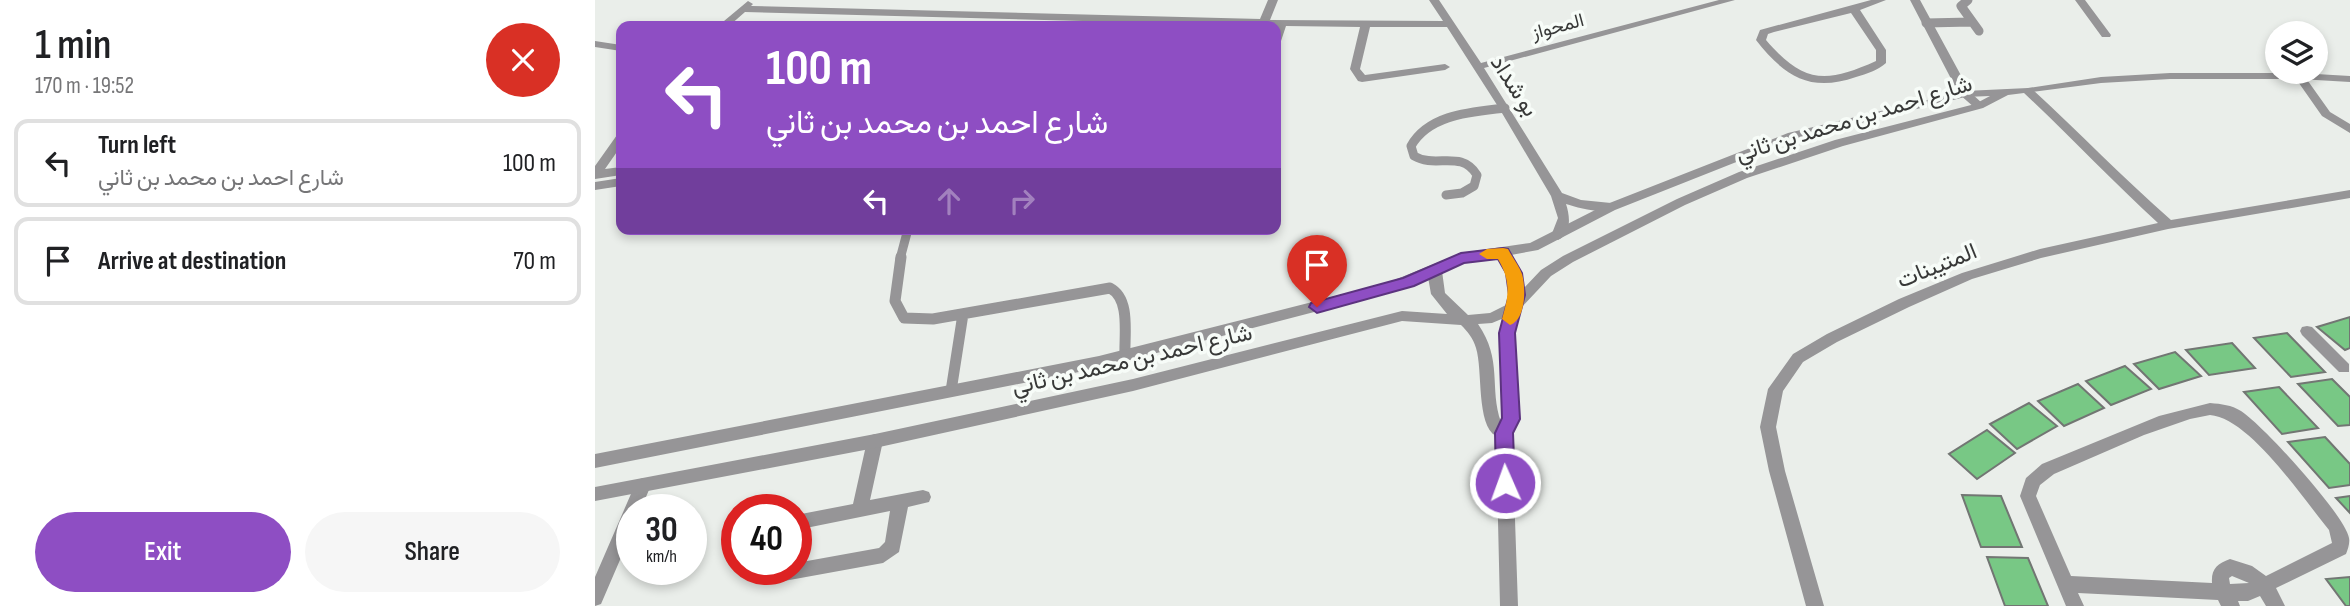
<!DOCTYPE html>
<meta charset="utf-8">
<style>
body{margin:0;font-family:"Sofia Sans Condensed",Vazirmatn,sans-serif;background:#f6f6f6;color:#202124;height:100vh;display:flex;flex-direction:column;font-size:26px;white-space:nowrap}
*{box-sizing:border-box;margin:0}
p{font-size:23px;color:#757577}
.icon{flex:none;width:38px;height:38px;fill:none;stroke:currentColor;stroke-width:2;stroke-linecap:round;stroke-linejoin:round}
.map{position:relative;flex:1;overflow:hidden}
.details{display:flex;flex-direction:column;background:#fff;width:595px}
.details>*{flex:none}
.banner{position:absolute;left:21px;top:21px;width:665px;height:214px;border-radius:14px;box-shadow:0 4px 10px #0003;background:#8e4ec3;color:#fff;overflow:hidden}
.tools{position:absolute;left:1670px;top:21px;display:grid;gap:14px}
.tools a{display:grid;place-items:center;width:63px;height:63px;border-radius:50%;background:#fff;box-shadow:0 4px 10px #0003;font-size:35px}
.speed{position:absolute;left:21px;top:494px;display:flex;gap:14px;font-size:35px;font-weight:700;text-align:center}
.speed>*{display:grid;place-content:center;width:91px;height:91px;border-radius:50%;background:#fff;box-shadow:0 4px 10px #0003;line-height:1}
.speed small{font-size:18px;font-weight:400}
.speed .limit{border:10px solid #d22;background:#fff;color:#111}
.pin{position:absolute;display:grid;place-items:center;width:60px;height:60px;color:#fff;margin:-72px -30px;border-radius:50% 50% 50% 0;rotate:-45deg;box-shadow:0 0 7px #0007}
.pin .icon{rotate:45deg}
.me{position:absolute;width:77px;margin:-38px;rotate:358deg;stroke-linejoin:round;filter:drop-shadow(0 0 5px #0008)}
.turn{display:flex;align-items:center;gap:24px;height:147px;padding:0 35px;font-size:32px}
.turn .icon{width:91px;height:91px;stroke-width:2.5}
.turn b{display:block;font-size:49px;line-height:60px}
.lanes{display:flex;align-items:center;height:66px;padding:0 35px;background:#0003;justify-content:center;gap:35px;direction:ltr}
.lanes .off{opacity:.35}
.round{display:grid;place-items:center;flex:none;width:74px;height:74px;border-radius:37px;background:#f6f6f6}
.headline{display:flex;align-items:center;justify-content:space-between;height:119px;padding:0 35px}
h1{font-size:42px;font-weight:600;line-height:52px}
.cta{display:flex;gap:14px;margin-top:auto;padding:14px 35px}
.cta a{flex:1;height:80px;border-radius:42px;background:#8e4ec3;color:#fff;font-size:28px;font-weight:600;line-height:80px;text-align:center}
.cta a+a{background:#f6f6f6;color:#202124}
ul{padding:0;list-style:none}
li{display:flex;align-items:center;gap:21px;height:88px;margin:0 14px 10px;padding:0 21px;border:4px solid #e0e0e0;border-radius:14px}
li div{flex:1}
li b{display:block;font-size:26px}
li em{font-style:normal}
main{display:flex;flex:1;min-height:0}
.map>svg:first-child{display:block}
.building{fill:#78c885;stroke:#727673;stroke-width:2}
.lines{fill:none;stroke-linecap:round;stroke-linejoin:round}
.service-far1{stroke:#969597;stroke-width:9}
.service{stroke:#969597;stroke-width:11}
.minor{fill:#969597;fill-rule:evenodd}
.tertiary{fill:#969597;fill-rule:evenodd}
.route{fill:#8e4ec3;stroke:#5c337f;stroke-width:2}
.slow{fill:#f59e0b}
.labels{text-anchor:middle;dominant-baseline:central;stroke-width:7;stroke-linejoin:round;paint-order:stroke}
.far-street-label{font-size:19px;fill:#383938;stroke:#f7fcf8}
.street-label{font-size:23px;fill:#383938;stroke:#f7fcf8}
</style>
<main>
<section class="details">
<div class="headline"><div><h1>1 min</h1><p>170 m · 19:52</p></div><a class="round" style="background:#d93025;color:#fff"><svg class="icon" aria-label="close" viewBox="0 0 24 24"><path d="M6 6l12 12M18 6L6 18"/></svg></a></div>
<ul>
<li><svg class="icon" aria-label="left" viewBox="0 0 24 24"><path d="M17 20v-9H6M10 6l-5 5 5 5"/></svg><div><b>Turn left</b><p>شارع احمد بن محمد بن ثاني</p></div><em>100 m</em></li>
<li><svg class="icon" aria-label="arrive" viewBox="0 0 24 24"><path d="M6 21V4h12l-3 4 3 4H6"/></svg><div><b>Arrive at destination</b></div><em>70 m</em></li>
</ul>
<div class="cta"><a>Exit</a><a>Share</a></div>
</section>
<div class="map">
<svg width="1755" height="606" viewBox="0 0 1755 606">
<rect width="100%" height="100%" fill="#eaeeea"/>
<path class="building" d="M1755,317v31l-5,2 -28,-23z
M1692,333l38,39 -34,5 -37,-39z
M1637,343l23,25 -46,7 -23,-25z
M1580,352l26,24 -42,13 -25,-25z
M1530,366l26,23 -40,16 -25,-24z
M1737,379l18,18v28l-12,1 -40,-42z
M1483,384l26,24 -40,18 -26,-25z
M1684,387l39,41 -36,6 -38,-42z
M1434,403l28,23 -40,23 -27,-25z
M1392,430l28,23 -38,26 -28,-25z
M1730,437l25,27v21l-21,3 -41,-46z
M1367,495l39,1 21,51h-41z
M1755,496v17l-14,-15z
M1392,557l41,1 20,48h-43z
M1755,577v29h-4l-20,-27z"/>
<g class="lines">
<path class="service-far1" d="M1373,0l-7,6 18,25
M1331,23l45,-1
M851,195l16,-2 12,-7 3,-11c-16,-26 -41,-6 -63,-19l-3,-10c18,-32 61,-34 94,-38
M305,259l8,-30"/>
<path class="service" d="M306,257l-6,44 9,17 29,1 177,-31c21,11 14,47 15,68
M356,391l12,-77"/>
<path class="minor" d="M673,0h10l-8,20 173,1 -14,-21h10l42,63 238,-63h16l-251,68 78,125 19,7 30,3 6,4c-11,9 -38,1 -51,-3 4,12 6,30 -8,36l-7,-4 7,-18 -7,-22 -52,-88 -52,-81h-77l-10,42 5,6 80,-11 5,3 -5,3 -83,12 -4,-1 -8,-12 10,-42 -74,-1 -5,15 -5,3 -1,-18 -530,-14 -16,14h-11l30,-25 5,3 -2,2 509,13z
M1276,0h15l-26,10 26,40v13c-8,7 -19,11 -30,14 -46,16 -72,-1 -100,-37l4,-10zM1256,13l25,37v11c-51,23 -73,22 -110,-21l2,-6 6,-2z
M1315,0h10l50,92 13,12v4h-8l-16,-14z
M1480,0h10l26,35 -1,2h-8z
M0,41l26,4v6l-26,-4z
M1704,73l4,1 27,38 20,12v9l-28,-17 -28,-40z
M1433,88l4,1c47,43 91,89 139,131l179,-30v8l-182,31 -127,29 -69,21 -63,28 -72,35 -34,20 -20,29 -7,36 9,44 39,135h-18l-37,-135 -9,-44 8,-38 25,-35 34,-20 72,-35 63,-26 78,-24 118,-26c-46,-42 -88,-87 -134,-130l-2,-2z
M26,134v12l-16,23 16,-2v8l-26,4v-13l22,-31z
M26,178v8l-26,4v-8z
M1712,326l5,1 37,37v8h-10l-37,-37 -2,-4 2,-4z
M1615,403c12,1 21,2 31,8 22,14 104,104 108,127 1,5 -1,11 -3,16l-70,34 9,18h-19l-6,-10 -12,5h-10l2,5h-19l-3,-6 -140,-7 6,13h-18l-46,-110 6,-18 16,-14 117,-48zM1615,415c40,3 94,85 119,115l3,13 -66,33 -14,-10 -22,-7c-13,5 -19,10 -18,24l-141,-7 -35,-80 4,-11 14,-11 90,-39 46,-16zM1637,576l17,7 -19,1 -1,-6z
M280,434l6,2 2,5 -13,59 53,-10 6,2 2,5 -2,5 -21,5 -9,45 -16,11 -110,20 -11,-4 -5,-10h39v-6l83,-15 6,-6 5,-31 -94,19v-15l57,-11 14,-63 2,-5z
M48,478l6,2 2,5 -10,24h-9v23l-31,72 -6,2v-29l42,-97z"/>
<path class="tertiary" d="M1575,73h129l51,3v6l-51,-3h-129l-69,4 -93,12 -25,13 -140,38 -96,32 -62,27 -112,57 -22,14 -31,33 -6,24 5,86 -7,14 6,173h-18l-4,-170c-20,-11 -13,-66 -20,-88 -3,-10 -8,-16 -15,-23l-59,-4 -269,70 -258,57 -280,53v-14l280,-53 258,-55 269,-68 45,3 -16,-20 -3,-17 -37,15 -292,76 -504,100v-14l504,-98 288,-73 74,-30 69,-10 77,-39 181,-71 177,-42 63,-3 73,-11zM1395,96l-15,8 -140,36 -96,32 -62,27 -114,57 -22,14 -18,19 -2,-16 -10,-18 27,-5 77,-40 177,-70 173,-43zM903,257c9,15 14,29 10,47l-18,9 -22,2 -23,-22 -3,-22 21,-9zM909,318l-4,15 3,86 -2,3c-12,-34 2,-62 -23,-98l14,-1z"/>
</g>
<path class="route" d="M908,248l5,1 14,24 3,22 -10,38 5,86 -7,14 2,50 -3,5 -7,3 -6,-3 -3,-5 -1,-50 7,-15 -3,-85 10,-38 -3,-22 -8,-14 -34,4 -50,23 -97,27 -8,-6 2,-4 92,-25 58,-25z"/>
<path class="slow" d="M908,248l5,1c4,8 11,17 14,25 4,14 4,46 -12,51l-8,-6c7,-23 9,-38 -4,-60h-11l-8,-5 8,-5z"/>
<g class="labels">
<g class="far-street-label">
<text transform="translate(963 27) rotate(-15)">المحواز</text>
</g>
<g class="street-label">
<text transform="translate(919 86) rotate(57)">بو شداد</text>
<text transform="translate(1259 119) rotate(-17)">شارع احمد بن محمد بن ثاني</text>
<text transform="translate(1342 266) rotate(-22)">المتيبنات</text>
<text transform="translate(537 360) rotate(-13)">شارع احمد بن محمد بن ثاني</text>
</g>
</g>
</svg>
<div class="tools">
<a><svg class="icon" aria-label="layers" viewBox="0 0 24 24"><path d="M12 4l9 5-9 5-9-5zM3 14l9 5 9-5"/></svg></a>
</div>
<div class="speed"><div>30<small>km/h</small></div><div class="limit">40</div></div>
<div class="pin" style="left:722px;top:307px;background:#d93025"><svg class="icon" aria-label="arrive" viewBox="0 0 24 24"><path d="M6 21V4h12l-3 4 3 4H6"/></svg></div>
<svg class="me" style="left:910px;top:483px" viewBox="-20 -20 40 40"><circle r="17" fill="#8e4ec3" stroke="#fff" stroke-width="3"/><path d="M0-11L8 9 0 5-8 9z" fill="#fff"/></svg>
<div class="banner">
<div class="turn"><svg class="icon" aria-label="left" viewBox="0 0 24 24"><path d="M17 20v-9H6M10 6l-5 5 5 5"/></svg><div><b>100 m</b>شارع احمد بن محمد بن ثاني</div></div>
<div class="lanes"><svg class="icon" aria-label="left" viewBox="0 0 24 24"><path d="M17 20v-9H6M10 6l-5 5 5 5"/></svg><svg class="icon off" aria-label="ahead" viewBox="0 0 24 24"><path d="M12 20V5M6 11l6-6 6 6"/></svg><svg class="icon off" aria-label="right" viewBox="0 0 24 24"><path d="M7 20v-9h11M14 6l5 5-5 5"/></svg></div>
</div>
</div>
</main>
